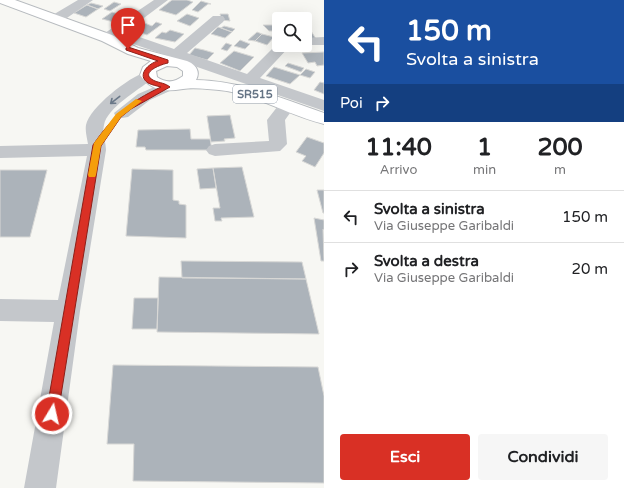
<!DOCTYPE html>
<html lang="it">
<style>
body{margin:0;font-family:"Varela Round",sans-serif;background:#f6f6f6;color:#202124;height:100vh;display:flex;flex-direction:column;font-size:15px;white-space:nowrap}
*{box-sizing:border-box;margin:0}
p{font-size:13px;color:#757577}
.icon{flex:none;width:22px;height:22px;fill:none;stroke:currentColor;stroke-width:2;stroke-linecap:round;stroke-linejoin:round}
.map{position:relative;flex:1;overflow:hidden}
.panel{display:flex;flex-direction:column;background:#fff;width:300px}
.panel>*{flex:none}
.top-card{background:#1a4fa0;color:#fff;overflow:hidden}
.tools{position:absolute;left:272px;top:12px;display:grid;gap:8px}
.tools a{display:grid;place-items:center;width:40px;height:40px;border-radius:4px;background:#fff;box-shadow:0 4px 16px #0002;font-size:20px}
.pin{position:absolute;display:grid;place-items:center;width:34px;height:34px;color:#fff;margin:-41px -17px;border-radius:50% 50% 50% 0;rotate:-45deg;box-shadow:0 0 4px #0007}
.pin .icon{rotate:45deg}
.me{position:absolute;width:44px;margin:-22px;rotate:9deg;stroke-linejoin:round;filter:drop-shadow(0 0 3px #0008)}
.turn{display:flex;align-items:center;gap:14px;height:84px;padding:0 16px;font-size:18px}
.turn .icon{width:52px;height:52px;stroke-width:2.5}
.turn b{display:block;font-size:28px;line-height:34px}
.then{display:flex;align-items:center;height:38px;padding:0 16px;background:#0003;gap:8px;font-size:15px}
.eta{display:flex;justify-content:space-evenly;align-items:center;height:68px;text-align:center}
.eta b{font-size:24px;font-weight:700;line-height:28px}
.action{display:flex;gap:8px;margin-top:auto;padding:8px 16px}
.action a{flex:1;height:46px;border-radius:4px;background:#d93025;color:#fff;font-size:16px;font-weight:700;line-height:46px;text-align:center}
.action a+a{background:#f6f6f6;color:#202124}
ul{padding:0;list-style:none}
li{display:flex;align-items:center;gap:12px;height:52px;padding:0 16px;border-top:1px solid #e0e0e0}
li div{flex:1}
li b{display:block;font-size:15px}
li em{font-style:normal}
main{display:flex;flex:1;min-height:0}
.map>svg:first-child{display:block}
.building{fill:#acb3ba;stroke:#d8d8d6}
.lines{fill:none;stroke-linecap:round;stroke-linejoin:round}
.major-casing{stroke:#b7bbbf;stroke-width:2}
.minor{fill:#c4c7cb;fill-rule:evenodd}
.major{fill:#fff;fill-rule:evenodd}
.oneway{stroke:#6a7888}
.route{fill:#d93025;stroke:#8d1f18}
.slow{fill:#f59e0b}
.labels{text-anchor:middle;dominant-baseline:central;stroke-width:4;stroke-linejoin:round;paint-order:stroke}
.shield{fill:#fff;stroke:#939eaa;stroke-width:1}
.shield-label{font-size:11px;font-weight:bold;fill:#657485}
</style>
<main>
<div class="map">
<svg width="324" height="488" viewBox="0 0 324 488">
<rect width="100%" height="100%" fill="#f7f7f3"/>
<path class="building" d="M172,0h15l6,2 -17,13 -17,-5z
M201,1l10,3h-3l-10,8 -6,-2z
M114,2l7,2 -11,7 -6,-2z
M91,3l12,3 -5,3 -11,-4z
M87,5l11,4 -12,8 -12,-4z
M112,12l6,2 -3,3 8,2 -5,4 -16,-4z
M187,14l12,4 -9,8 -13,-5z
M220,14h8l2,7 -8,-1z
M142,22l10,4 4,-4 6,2 -15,11 -16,-6z
M263,25h16v6h-10z
M224,26l8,2 3,1 -3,3 -11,-4z
M218,27l3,1 11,4 -7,6 -14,-4z
M170,30l14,4 -9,8 -20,-4 7,-6 4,1z
M305,31h6l5,8 -8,1 -3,-3z
M257,32l5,2 -7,7 -7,-1z
M262,34l12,3 -7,8 -12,-4z
M240,40l10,4 -5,5 -11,-3z
M226,43l6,2 -5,6 -6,-2z
M195,48l9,2 10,3 -7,7 -18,-5z
M234,51l20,6 -14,14 -20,-8z
M324,52v13l-7,1 -2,-4 -7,1 -6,-10z
M288,63l16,5 -3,4 -16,-6z
M274,67l26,8 -10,9 -24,-8z
M306,69l9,3 -5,6 -10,-3z
M320,82l4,1v11l-10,-4z
M230,115l5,23 -11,1 1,2 -14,1 -4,-26z
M190,129l1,10h19l2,11h-66l-1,-3h-9l2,-17z
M307,137l17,6v10l-9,14 -13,-6 4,-5 -10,-4z
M242,167l12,50 -33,1 1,3h-7l-2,-13h7l-7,-40z
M213,168l3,20 -16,1 -3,-20z
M132,169l41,1v30l6,1v3l7,1v33l-60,-2z
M0,170h47l-17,67h-30z
M317,190h7v23h-1z
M314,218l10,2v10l-1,-1 1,32h-3z
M181,261l121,1 4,17 -124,-1z
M159,277l147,2 13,55 -162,-2z
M134,298h24l-1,31h-25z
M113,365l205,2 6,29v87l-191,-2 1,-37h-27z"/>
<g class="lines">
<defs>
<path id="major" d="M0,0h15l97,35 26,13 49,13c8,3 14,10 9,19 46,1 85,18 128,33v11c-34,-8 -71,-31 -105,-34 -11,-1 -26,-3 -36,-1 -18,3 -32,2 -43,-14l3,-8 8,-6 -23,-7 -26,-13 -102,-38zM167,66l10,1 6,4v5c-9,7 -17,7 -26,1l-1,-6z"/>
</defs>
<use href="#major" class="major-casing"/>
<path class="minor" d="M78,0h15l-32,22h-10l-2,-3 2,-3z
M154,0h14l-43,32 49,17 39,-33h10l2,3 -2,3 -36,31 60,21 32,-32v3h12l-31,33 64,22v11l-144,-50 -3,3h-10l-2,-3 3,-5 -52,-18 -9,4 -5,-1 -2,-3 2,-3z
M324,37v8h-24h5v-7z
M146,72l5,2 3,3 -3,3c-13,10 -44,28 -47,45 -2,8 2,17 2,25l-26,161 -24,177h-32l30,-166 -54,-1v-22l58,1 29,-144 -87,2v-12l88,-2c-1,-6 -3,-13 -2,-19 4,-18 43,-48 60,-53z
M166,82l6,2 2,3 -2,3 -22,10 -22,17 -6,1 -6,-1 -2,-4 24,-19z
M287,101l6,1 2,4 -10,14 2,24 -7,7 -65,5 -6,-2 -3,-4 3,-4 6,-2 54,-3 -2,-21 14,-18z"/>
<use href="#major" class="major"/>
</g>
<defs><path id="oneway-shaft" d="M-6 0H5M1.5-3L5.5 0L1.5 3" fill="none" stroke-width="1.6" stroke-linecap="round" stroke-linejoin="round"/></defs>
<use class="oneway" href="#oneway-shaft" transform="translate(115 100) rotate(142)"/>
<path class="route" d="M128,47l40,13v3c-6,1 -31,10 -13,18 5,2 10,2 15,6l-39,22 -10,8 -20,29 -43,268 -2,4 -4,2 -4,-2 -2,-4 47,-269c20,-29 36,-43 68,-58 -4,-1 -9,-2 -13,-4 -12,-8 1,-20 10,-22l-32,-11v-2z"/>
<path class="slow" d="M136,99l6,2 -21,16 -20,29 -5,29 -1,2h-6l-1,-2 6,-32 22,-29z"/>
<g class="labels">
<rect class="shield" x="233" y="85" width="44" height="18" rx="3"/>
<g class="shield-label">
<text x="255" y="94">SR515</text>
</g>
</g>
</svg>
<div class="tools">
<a><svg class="icon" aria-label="search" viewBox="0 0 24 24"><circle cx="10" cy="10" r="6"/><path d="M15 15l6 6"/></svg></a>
</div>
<div class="pin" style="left:128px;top:49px;background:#d93025"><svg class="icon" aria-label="arrive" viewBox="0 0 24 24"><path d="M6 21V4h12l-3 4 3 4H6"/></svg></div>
<svg class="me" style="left:52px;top:414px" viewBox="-20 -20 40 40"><circle r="17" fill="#d93025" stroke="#fff" stroke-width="3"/><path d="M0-11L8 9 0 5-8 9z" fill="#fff"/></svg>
</div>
<section class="panel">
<div class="top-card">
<div class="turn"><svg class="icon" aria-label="left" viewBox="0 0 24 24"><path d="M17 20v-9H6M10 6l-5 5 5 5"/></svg><div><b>150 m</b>Svolta a sinistra</div></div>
<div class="then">Poi<svg class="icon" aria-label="right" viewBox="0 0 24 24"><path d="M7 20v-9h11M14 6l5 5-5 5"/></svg></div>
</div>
<div class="eta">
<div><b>11:40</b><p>Arrivo</p></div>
<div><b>1</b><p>min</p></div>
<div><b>200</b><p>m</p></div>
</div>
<ul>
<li><svg class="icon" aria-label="left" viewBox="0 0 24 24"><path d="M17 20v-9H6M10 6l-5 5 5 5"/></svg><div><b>Svolta a sinistra</b><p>Via Giuseppe Garibaldi</p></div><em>150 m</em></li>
<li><svg class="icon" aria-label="right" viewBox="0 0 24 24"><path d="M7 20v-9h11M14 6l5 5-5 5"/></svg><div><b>Svolta a destra</b><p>Via Giuseppe Garibaldi</p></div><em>20 m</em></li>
</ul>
<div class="action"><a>Esci</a><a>Condividi</a></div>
</section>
</main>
